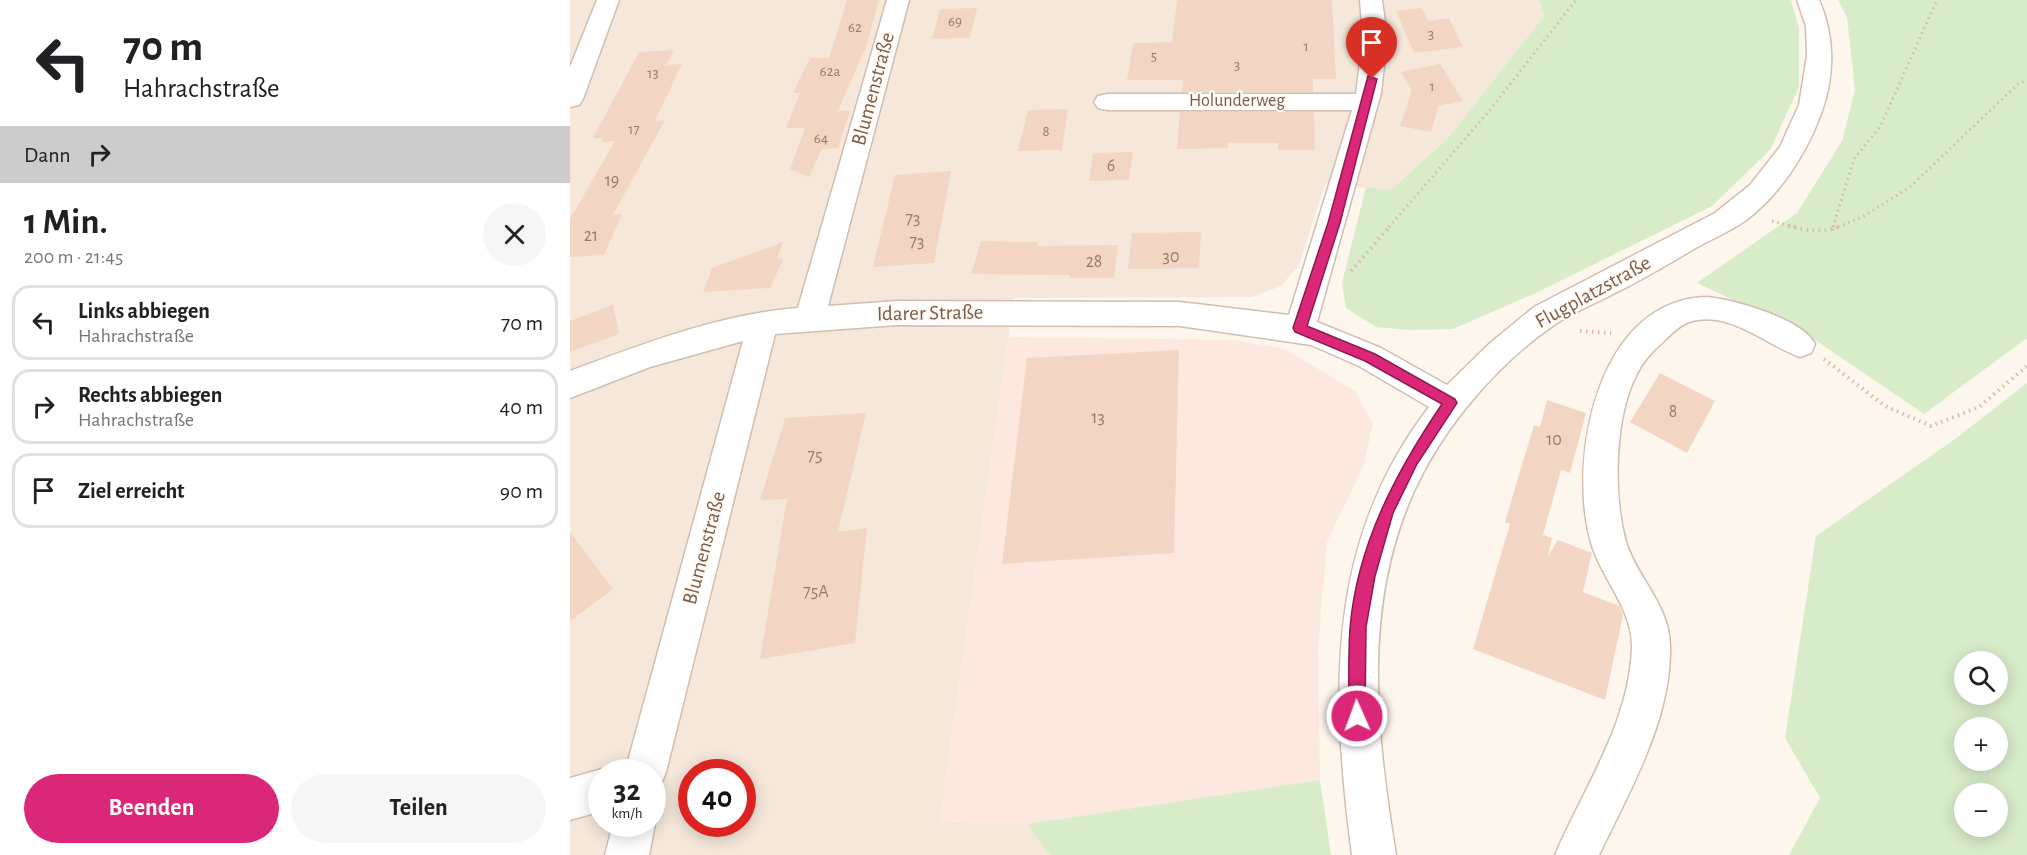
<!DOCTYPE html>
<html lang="de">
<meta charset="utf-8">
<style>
body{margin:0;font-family:"Alegreya Sans",sans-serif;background:#f6f6f6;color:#202124;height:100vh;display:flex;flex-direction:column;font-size:22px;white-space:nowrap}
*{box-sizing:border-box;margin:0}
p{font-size:20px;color:#757577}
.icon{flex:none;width:33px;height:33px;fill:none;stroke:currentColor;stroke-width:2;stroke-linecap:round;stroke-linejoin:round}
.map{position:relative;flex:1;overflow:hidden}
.panel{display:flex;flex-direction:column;background:#fff;width:570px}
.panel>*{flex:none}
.top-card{background:#fff;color:#202124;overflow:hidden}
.controls{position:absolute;left:1384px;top:651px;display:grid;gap:12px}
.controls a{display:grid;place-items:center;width:54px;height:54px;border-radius:50%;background:#fff;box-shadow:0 3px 15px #0003;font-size:30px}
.speed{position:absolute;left:18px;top:759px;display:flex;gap:12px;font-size:30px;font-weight:700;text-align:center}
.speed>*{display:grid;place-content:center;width:78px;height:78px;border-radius:50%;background:#fff;box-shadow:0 3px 15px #0003;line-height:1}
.speed small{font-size:15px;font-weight:400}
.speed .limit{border:9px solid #d22;background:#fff;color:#111}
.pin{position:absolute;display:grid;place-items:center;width:51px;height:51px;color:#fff;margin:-62px -26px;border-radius:50% 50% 50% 0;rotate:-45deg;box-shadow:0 0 6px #0007}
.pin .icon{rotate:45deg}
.me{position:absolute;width:66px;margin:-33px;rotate:358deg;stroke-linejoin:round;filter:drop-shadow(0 0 4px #0008)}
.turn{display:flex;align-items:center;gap:21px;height:126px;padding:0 24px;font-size:27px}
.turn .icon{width:78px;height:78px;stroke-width:2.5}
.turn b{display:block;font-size:42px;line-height:51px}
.then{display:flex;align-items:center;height:57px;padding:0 24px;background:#0003;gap:12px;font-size:22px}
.round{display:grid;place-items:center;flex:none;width:63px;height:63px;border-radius:32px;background:#f6f6f6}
.summary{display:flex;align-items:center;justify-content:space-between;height:102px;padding:0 24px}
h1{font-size:36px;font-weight:700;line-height:45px}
.primary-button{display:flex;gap:12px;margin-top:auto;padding:12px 24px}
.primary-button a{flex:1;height:69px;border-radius:36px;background:#db2777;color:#fff;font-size:24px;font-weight:700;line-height:69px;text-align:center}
.primary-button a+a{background:#f6f6f6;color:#202124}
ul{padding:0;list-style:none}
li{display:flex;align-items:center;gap:18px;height:75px;margin:0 12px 9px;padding:0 12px;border:3px solid #e0e0e0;border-radius:18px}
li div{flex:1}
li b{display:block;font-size:22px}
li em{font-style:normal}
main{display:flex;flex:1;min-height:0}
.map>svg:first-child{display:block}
.residential{fill:#f5e8da;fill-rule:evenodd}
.commercial{fill:#fde8e0}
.green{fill:#d8ecc9;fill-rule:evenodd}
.building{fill:#f3d5c3}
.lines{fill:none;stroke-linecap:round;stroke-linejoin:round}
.minor-casing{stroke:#d1beb0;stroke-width:3}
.path-far1{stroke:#d9b8a5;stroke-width:3;stroke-dasharray:1.5 4;stroke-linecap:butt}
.path{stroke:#d9b8a5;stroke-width:4;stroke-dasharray:1.5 4.5;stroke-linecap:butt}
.minor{fill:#fff;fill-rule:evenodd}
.route{fill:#db2777;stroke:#8e194d;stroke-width:1.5}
.labels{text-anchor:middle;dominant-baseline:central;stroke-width:4.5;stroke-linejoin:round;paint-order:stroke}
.far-number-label{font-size:15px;fill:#987a6a}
.far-street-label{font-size:18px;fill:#7a5c4d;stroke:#fffaf3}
.number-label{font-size:18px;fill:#987a6a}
.street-label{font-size:21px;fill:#7a5c4d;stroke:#fffaf3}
</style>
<main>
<section class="panel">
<div class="top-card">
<div class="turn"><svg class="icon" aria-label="left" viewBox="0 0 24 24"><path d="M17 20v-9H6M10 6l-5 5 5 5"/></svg><div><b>70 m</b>Hahrachstraße</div></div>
<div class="then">Dann<svg class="icon" aria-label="right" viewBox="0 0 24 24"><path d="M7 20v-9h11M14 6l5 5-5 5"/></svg></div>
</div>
<div class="summary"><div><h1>1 Min.</h1><p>200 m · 21:45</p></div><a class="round"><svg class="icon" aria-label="close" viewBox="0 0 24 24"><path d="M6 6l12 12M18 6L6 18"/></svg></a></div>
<ul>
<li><svg class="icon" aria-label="left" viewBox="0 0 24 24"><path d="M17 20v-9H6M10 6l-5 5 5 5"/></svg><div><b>Links abbiegen</b><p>Hahrachstraße</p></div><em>70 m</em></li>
<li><svg class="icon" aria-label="right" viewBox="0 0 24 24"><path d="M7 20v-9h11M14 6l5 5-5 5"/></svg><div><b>Rechts abbiegen</b><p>Hahrachstraße</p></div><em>40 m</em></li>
<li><svg class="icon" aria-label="arrive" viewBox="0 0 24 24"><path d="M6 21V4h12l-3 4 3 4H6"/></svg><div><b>Ziel erreicht</b></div><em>90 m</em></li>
</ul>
<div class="primary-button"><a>Beenden</a><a>Teilen</a></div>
</section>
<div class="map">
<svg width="1457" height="855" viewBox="0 0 1457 855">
<rect width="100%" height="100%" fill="#fdf6ec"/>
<path class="residential" d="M0,0h969l5,16 -96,122 -57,52 -66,-6 -26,81 -18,21 -29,11 -238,1 -74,523 87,3 23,31h-480zM32,772h50v52h-50zM122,772h50v52h-50z"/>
<path class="commercial" d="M438,337l227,3 50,9 70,42 18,33 -10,43 -36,75 -9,107 2,131 -293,44 -87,-3z"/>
<path class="green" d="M969,0h252l8,28v59l-29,63 -58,56 -174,86 -85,37 -42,1 -35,-3 -30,-19 -4,-25 24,-96 25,3 57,-52 96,-122z
M1268,0h189v338l-103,76 -119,-81 -108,-50 100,-70 45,-72 13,-51 -8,-73z
M1457,383v472h-238l31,-57 -35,-60 31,-202 139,-97zM1395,662h33v32h-33zM1395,728h33v32h-33zM1395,794h33v32h-33z
M750,780l11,75h-281l-23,-31z"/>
<path class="building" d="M277,0h32l-13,47 -28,64h12l-12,37 -16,1 -13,28 -19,-8 15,-41h-19l14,-35h-7l17,-35h19z
M607,0h155l4,79h-23v13h-131l1,-12h-56l6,-37 39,-1z
M407,8l-7,30 -38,1 8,-30z
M852,8l6,13 21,-3 14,29 -49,6 -18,-42z
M104,50l-8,15 16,-1 -27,57 10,-1 -52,95 9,-1 -18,41 -34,2v-38l45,-78 -14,1 2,-4h-10l46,-86z
M870,64l23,37 -25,5 -7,26 -31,-6 12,-36 -11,-18z
M498,109l-6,41 -44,1 10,-41z
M610,112h134l1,38h-37v-7h-50v5l-51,1z
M563,152l-4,28 -40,1 4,-28z
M381,171l-17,92 -61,4 22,-92z
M631,232l-2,36 -71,1 4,-36z
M411,241l57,1 -1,4 81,-1 -4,33h-45l1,-3 -99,-1z
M213,242l-6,16 6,2 -13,28 -67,4 9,-24z
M43,305l6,29 -49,18v-31z
M609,350l-5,203 -172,11 25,-206z
M1090,373l55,28 -28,52 -57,-31z
M977,400l39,13 -16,60 -9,-3 -18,65 9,3 -4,18 10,-16 34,13 -9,39 36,14 4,9 -18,85 -132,-51 37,-125 -5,-2 19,-64 10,-33 6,2z
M296,413l-28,119 29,-4 -12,115 -95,16 27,-160 -27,1 25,-82z
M0,532l43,57 -43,32z"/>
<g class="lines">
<defs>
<path id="minor" d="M27,0h22l-36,99 -4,6 -9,2v-40z
M317,0h22l-81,306 69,-5 283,1 109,13 63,-205h-245l-9,-2 -4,-6 4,-6 9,-2h249l7,-56 -3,-38h22l5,38 -6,55 -64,229 64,26 66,37 42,-41 45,-37 181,-94 35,-28 30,-38 19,-42 8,-49 -1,-30 -9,-26h22c16,36 16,76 2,114 -15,40 -41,81 -76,107 -16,11 -34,18 -51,28 -26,15 -52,31 -79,44 -20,11 -42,19 -61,32 -52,36 -100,90 -130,146 -64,120 -49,255 -28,384h-44c-21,-160 -27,-313 77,-448l-70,-41 -48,-21 -131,-19 -283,-1 -122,9 -109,438 -6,15 -8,3v-18h-27l118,-431 -93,26 -80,31v-27c73,-27 150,-57 228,-63z
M1138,297c27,3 95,22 107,47l-4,9 -11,4c-34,-12 -72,-48 -111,-35 -9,3 -18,12 -25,19 -10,9 -20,19 -26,31 -24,43 -25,124 -12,170 11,36 43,62 44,103 2,74 -40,145 -71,210h-44c29,-68 74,-131 77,-207 1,-40 -33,-72 -42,-109 -22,-84 9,-241 118,-242z
M32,769l8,3h-8v39l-32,9v-42z
M82,817l3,7 -6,31h-44l8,-31h39z"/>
</defs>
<use href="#minor" class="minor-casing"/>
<path class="path-far1" d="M1202,221l23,6
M819,227l101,-117 86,-110
M1263,227l21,-68 26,-32 57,-127
M1268,227l26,-11 46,-29 108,-103 9,-4"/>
<path class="path" d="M1219,226c17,5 36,7 52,0
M1262,230l1,-4
M781,271l39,-45
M1010,331l31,2
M1254,359l61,47 46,20 48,-19 48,-41"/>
<use href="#minor" class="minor"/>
</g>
<path class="route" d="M798,76l9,3 -37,144 -33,103 68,28 80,45 2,4 -40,61 -24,49 -18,63 -9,51 -1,89 -2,6 -6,2 -6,-2 -2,-6c0,-29 -1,-59 1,-88 7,-83 46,-156 92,-224l-77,-43 -70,-29 -2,-4 35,-105z"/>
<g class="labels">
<g class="far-number-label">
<text x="385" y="21">69</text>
<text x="285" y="27">62</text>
<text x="861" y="34">3</text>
<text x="736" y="46">1</text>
<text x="584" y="56">5</text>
<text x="667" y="65">3</text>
<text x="260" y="71">62a</text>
<text x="83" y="73">13</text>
<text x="862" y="86">1</text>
<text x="64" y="129">17</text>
<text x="476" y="131">8</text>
<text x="251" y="138">64</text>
</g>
<g class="far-street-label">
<text x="667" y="101">Holunderweg</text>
</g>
<g class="number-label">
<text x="541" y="166">6</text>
<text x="42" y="181">19</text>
<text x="343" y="219">73</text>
<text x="21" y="236">21</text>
<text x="347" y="242">73</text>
<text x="601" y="257">30</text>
<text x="524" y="262">28</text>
<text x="1103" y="412">8</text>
<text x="528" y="418">13</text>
<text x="984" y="440">10</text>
<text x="245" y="456">75</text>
<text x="246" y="592">75A</text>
</g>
<g class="street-label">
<text transform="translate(303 89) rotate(-75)">Blumenstraße</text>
<text transform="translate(1023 292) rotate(-29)">Flugplatzstraße</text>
<text transform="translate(360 313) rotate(-1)">Idarer Straße</text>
<text transform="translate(134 548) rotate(-75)">Blumenstraße</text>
</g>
</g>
</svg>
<div class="controls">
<a><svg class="icon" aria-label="search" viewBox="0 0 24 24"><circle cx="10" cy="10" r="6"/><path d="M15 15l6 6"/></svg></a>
<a>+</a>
<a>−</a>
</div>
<div class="speed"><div>32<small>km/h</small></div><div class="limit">40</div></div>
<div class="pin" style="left:802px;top:79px;background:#d93025"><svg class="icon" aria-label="arrive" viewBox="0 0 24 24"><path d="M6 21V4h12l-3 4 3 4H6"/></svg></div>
<svg class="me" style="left:787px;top:716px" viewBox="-20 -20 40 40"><circle r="17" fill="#db2777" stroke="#fff" stroke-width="3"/><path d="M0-11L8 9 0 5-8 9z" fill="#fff"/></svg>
</div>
</main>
